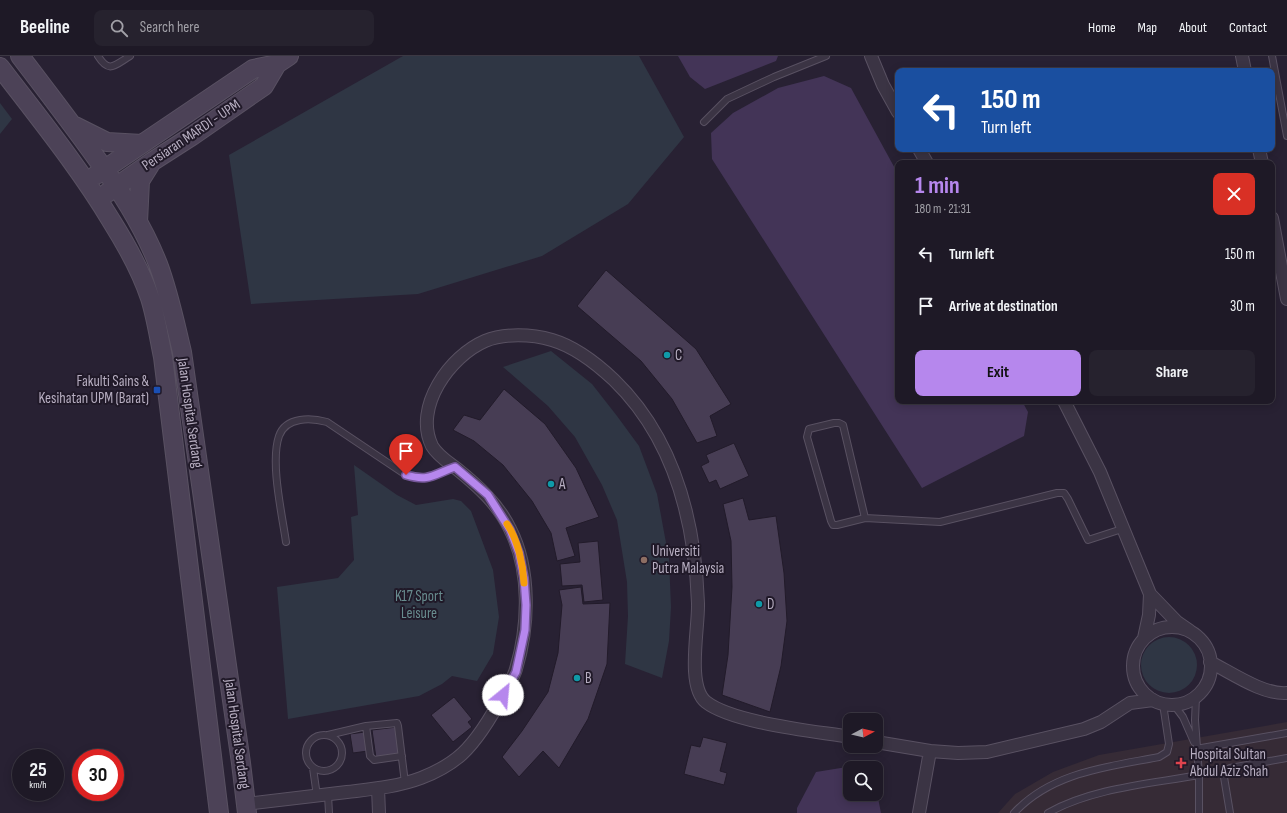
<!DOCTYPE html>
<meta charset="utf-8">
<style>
body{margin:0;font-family:"Sofia Sans Condensed",sans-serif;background:#26222e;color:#f1f3f6;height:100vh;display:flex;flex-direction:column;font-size:15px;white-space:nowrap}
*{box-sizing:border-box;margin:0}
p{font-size:13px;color:#a1a0a7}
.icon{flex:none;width:22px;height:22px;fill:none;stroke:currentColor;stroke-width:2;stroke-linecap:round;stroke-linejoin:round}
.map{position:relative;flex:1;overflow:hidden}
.side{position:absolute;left:895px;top:104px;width:380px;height:244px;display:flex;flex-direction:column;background:#1e1926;border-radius:8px;box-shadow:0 2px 10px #0003,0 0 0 1px #3c3843}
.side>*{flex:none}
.top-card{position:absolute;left:895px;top:12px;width:380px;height:84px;border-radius:8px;box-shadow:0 2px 10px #0003,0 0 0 1px #3c3843;background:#1a4fa0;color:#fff;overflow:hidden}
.needle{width:26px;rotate:83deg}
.buttons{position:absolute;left:843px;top:657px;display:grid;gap:8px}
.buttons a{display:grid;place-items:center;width:40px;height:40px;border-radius:8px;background:#1e1926;box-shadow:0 2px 10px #0003,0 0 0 1px #3c3843;font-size:20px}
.speed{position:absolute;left:12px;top:693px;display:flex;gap:8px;font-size:20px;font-weight:700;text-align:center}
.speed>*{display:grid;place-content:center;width:52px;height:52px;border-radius:50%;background:#1e1926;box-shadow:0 2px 10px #0003,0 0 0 1px #3c3843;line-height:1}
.speed small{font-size:10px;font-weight:400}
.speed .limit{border:6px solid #d22;background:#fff;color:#111}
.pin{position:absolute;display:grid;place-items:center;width:34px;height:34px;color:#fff;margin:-41px -17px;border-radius:50% 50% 50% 0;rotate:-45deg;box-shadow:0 0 4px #0007}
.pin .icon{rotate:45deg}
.me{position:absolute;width:44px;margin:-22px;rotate:28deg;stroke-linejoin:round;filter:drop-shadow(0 0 3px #0008)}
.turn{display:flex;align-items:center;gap:14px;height:84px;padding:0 20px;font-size:18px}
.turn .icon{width:52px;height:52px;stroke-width:2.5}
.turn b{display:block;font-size:28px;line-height:34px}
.round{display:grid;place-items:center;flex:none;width:42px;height:42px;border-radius:8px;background:#26222e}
.summary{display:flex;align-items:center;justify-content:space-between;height:68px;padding:0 20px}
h1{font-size:24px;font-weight:700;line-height:30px;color:#b687ed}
.primary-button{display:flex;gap:8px;margin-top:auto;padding:8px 20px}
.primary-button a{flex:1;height:46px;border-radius:8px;background:#b687ed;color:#111;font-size:16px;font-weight:700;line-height:46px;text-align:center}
.primary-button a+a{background:#26222e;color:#f1f3f6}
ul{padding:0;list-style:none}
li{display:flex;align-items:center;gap:12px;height:52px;padding:0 20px}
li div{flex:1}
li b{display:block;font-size:15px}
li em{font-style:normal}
header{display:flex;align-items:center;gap:24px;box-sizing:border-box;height:56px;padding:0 20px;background:#1e1926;border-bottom:1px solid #3c3843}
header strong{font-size:19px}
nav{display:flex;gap:22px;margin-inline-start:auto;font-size:14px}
.search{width:280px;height:36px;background:#26222e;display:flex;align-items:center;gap:10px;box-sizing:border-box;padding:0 14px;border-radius:8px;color:#a1a0a7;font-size:15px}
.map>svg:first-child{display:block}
.medical{fill:#362b36}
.green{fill:#2f3644}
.water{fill:#433457}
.building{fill:#473d54;stroke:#221b2a}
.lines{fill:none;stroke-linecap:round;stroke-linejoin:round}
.lane-casing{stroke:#595162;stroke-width:8}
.street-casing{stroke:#595162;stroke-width:14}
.secondary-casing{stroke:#595162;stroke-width:20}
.lane{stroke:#3b3444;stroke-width:6}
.street{stroke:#3b3444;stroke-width:12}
.secondary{stroke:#4c4257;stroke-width:18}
.route-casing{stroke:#76589a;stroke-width:10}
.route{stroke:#b687ed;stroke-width:7}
.slow{stroke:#f59e0b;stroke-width:7}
.culture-dot{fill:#0f9aa8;stroke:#201928;stroke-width:1.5}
.transit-dot{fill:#1a4fb4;stroke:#201928;stroke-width:1.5}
.education-dot{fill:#8d6e63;stroke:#201928;stroke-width:1.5}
.health-dot{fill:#e0444e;stroke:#201928;stroke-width:1.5}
.labels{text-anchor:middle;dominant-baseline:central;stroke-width:4;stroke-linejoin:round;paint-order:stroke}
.street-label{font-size:15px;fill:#b7aec1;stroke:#201928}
.poi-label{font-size:15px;fill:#b7aec1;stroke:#201928;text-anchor:start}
.park-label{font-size:15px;fill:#688c8f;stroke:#201928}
</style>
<header>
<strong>Beeline</strong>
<div class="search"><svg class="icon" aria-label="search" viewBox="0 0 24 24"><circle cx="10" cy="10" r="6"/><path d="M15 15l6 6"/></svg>Search here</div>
<nav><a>Home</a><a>Map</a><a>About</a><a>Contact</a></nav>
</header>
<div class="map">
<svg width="1287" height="757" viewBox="0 0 1287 757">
<rect width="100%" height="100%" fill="#282133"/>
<path class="medical" d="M1287,666v91h-289l17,-19 38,-22 46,-17z"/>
<path class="green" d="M403,0h236l45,81 -56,67 -86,52 -124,38 -167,10 -22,-149z
M0,47l12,16 -12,15z
M551,295l41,33 25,32 22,30 18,48 12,65 2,48 -2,34 -7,37 -37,-14 3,-48 -1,-34 -10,-62 -15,-35 -27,-48 -27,-31 -45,-39z
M354,409l43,30 19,10 37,-6 8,2 10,10 22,59 6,47 -6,37 -16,27 -25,-5 -10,8 -23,12 -131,23 -11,-132 61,-9 16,-18 -3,-43 7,-2z
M1141 609a28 28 0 1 1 56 0a28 28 0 1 1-56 0Z"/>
<path class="water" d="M678,0h100l-2,5 -71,28 -15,-12z
M824,20l27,12 47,86v227h124l6,11 -4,24 -102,52 -210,-329 -1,-26 22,-20 45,-25z
M853,710l3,2h-6v26h26v-6l5,25h-84v-5l19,-36z"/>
<path class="building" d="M606,214l90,79 35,55 -21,12 7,20 -20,7 -25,-44 -31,-38 -64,-55z
M504,333l41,35 31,44 23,49 -33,11 9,28 -18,5 -6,-28 -19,-32 -29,-36 -29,-24 -21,-11 11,-15 16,5z
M734,387l15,33 -29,13 -4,-9 -7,3 -8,-17 8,-4 -3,-7z
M743,442l6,22 27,-4 8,57 3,48 -6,45 -11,46 -48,-17 6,-40 4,-68 -1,-46 -8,-37z
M598,485l5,59 -19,2 -2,-17 -20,1 -2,-22 20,-2 -2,-19z
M581,531l2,17 27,-1 -3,61 -19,55 -29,49 -16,-17 -24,26 -17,-20 20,-26 26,-39 10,-39 4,-48 -3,-15z
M454,641l18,22 -4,3 4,5 -19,15 -22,-27z
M397,671l4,27 -25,4 -4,-28z
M365,676l3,19 -15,2 -3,-19z
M703,681l24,6 -7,28 7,2 -3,12 -40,-11 7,-29 9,2z"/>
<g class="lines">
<defs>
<path id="lane" d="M98,0c11,18 17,9 32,0
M1272,0l15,80
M704,66l23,-23 47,-22 52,-21
M834,367h5l4,2 22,93 -28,7h-4l-2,-4 -24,-84 2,-8z
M865,462l75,4 117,-29h7l4,6 20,41 34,-11
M286,486c-4,-28 -16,-80 -7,-106 7,-20 33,-18 48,-14l79,53c24,7 27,-1 48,-8
M1196,641l-1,23 4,55v38
M1174,649l9,12 11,25
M366,670l4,30 4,4 28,-4
M306 697a18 18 0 1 1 36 0a18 18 0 1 1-36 0Z
M328,679l38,-9 31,-3 1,3 7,57
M1196,693l91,-16
M313,712l4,28
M328,739l1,18
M1014,757c38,-41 93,-46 145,-56l8,-5 2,-8 -6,-40
M1048,757c44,-25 102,-29 151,-38
M1230,757l-6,-36 1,-6 5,-3 57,-10"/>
<path id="street" d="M871,0l12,29 15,27
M1242,0l3,15
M919,93l8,14
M1259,93l3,14
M1272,162l15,81
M1064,345l36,71 50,122 27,28 13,9
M1133 610a39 39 0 1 1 78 0a39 39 0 1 1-78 0Z
M1144,582l5,-23 1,-21
M1210,606c22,11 53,33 77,31
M876,686l54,9 28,2 29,-1 97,-23 17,-7 29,-19 23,-3
M378,732l1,25
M246,748c34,-4 68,-8 101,-12 25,-3 50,-5 74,-14 13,-5 30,-14 41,-24 17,-16 31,-40 42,-61 4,-8 10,-16 12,-24 13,-43 15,-99 -6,-140 -12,-25 -32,-43 -53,-60 -9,-7 -19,-13 -25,-23 -19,-39 18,-90 53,-105 19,-8 47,-7 67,-1 24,7 44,23 62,40 61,59 81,141 84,223 1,24 -12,83 8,99 27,21 108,29 144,35
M919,757l11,-62"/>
<path id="secondary" d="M20,0c26,34 52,68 77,103 24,32 46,67 61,105 11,29 17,59 24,88l59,411 6,50
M0,11c39,51 79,100 112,155 15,24 29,49 38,76 6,19 9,40 13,59l56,456
M75,70l32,16 35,2
M96,119l157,-106 24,-5 12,-8
M107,137l46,-32 39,-25 72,-50 13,-22
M138,166l2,-41 10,-16"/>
</defs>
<use href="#lane" class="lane-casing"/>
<use href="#street" class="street-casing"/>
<use href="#secondary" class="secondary-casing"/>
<use href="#lane" class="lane"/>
<use href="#street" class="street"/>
<use href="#secondary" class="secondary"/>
</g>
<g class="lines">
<defs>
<path id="route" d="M406,419c24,7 28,-1 49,-8l33,28 22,35 9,23 5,25 2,27 -1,25 -9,42 -13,23"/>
</defs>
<use href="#route" class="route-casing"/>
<use href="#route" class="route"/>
<path class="slow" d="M507,468c11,16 16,40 17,59"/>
</g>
<g class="culture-dot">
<circle cx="667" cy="299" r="4"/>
<circle cx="551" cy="428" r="4"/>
<circle cx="759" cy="548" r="4"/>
<circle cx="577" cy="622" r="4"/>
</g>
<rect class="transit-dot" x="153" y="330" width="8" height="8" rx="2"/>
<circle class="education-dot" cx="644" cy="504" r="4"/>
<path class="health-dot" d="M1179 701h4v4h4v4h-4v4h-4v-4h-4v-4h4z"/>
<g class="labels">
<g class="street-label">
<text transform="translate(191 79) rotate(-34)">Persiaran MARDI - UPM</text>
<text transform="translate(190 357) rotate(82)">Jalan Hospital Serdang</text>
<text transform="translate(237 678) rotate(82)">Jalan Hospital Serdang</text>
</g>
<g class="poi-label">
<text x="675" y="299">C</text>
<text x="149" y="325" text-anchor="end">Fakulti Sains &amp;<tspan x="149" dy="17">Kesihatan UPM (Barat)</tspan></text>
<text x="559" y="428">A</text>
<text x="652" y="495">Universiti<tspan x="652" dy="17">Putra Malaysia</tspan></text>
<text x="767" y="548">D</text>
<text x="585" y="622">B</text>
<text x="1190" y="698">Hospital Sultan<tspan x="1190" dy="17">Abdul Aziz Shah</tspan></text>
</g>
<g class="park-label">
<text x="419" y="540">K17 Sport<tspan x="419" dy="17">Leisure</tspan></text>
</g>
</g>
</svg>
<div class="buttons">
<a><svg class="needle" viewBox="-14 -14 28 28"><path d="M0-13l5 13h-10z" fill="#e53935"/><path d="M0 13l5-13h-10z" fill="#a1a0a7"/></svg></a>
<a><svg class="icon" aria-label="search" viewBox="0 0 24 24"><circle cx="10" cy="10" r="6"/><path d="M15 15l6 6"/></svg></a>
</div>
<div class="speed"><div>25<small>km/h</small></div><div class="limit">30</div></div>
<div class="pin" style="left:406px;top:419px;background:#d93025"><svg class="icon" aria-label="arrive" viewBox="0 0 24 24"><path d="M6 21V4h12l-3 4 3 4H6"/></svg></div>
<svg class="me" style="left:503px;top:639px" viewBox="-20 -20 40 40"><circle r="19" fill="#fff"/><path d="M0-13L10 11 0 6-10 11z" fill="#b687ed"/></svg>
<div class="top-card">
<div class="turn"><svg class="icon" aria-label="left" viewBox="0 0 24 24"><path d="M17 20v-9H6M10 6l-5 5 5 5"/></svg><div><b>150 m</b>Turn left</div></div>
</div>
<section class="side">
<div class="summary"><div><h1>1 min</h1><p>180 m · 21:31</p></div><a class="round" style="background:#d93025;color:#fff"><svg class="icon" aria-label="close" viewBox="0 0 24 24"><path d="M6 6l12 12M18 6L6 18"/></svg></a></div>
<ul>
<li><svg class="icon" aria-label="left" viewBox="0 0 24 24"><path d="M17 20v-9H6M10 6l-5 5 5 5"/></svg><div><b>Turn left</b></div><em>150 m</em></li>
<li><svg class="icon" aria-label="arrive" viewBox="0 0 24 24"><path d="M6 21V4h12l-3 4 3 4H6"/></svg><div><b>Arrive at destination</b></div><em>30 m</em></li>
</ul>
<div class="primary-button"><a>Exit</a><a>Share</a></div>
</section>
</div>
